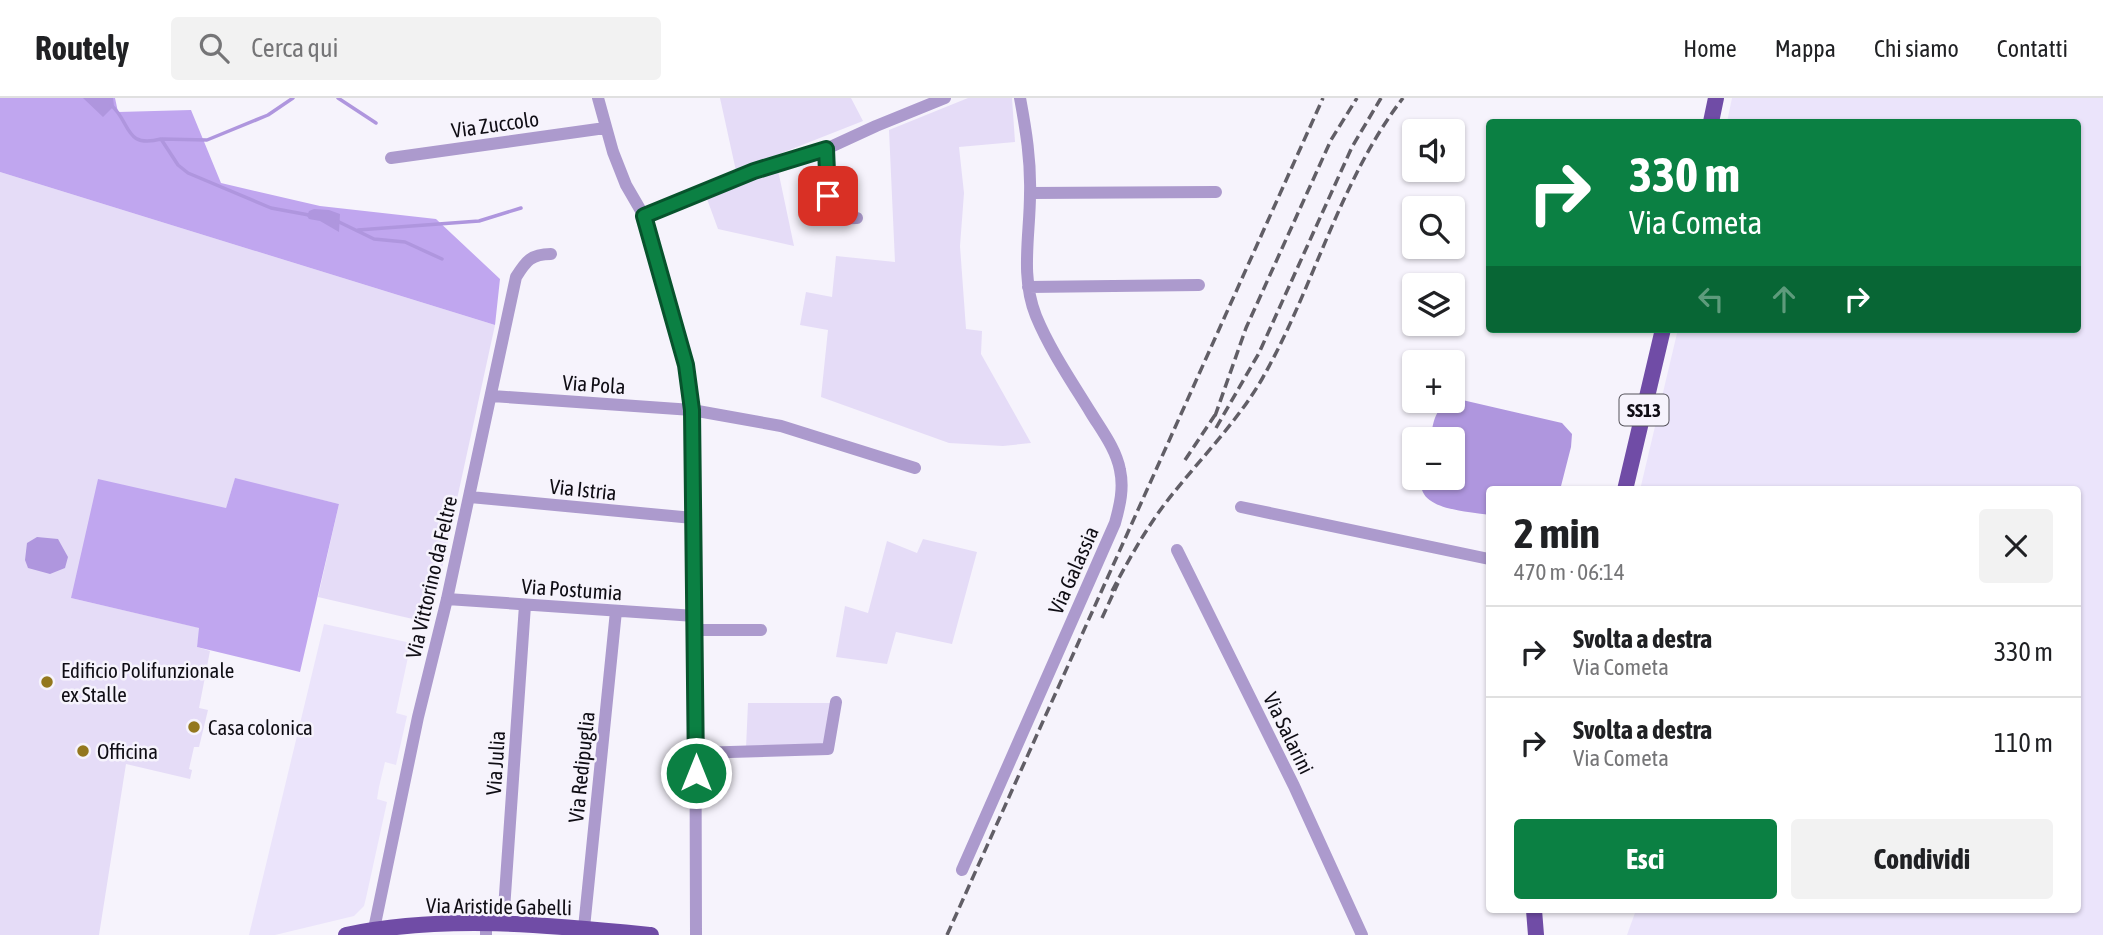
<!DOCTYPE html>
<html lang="it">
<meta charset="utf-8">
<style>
body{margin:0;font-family:"Asap Condensed",sans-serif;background:#f2f2f2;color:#202124;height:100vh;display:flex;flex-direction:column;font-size:26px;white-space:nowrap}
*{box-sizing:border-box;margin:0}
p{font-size:23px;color:#757577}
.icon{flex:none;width:38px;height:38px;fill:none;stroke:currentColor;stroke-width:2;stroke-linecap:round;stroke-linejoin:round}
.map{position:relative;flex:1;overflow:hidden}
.panel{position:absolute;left:1486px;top:388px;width:595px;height:427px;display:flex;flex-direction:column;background:#fff;border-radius:7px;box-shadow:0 2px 5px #0004}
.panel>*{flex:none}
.guide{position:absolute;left:1486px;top:21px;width:595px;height:214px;border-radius:7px;box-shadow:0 2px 5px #0004;background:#0b8043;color:#fff;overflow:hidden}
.fabs{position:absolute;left:1402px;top:21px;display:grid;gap:14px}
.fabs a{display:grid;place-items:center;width:63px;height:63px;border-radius:7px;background:#fff;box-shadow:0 2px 5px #0004;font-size:35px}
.pin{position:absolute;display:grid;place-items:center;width:60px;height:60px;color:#fff;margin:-30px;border-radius:14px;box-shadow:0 4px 10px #0006}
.me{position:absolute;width:77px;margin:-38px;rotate:0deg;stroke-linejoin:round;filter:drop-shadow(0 0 5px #0008)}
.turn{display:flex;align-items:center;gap:24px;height:147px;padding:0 28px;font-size:32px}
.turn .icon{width:91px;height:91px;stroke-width:2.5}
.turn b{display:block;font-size:49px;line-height:60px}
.lanes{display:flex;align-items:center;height:66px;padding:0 28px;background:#0003;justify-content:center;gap:35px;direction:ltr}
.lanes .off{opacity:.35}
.round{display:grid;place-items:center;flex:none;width:74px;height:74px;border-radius:7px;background:#f2f2f2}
.head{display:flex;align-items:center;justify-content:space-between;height:119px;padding:0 28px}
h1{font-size:42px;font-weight:700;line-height:52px}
.action{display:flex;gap:14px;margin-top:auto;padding:14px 28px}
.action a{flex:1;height:80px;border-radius:7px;background:#0b8043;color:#fff;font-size:28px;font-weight:700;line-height:80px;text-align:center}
.action a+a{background:#f2f2f2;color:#202124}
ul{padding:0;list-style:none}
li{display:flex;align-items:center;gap:21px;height:91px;padding:0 28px;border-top:2px solid #e0e0e0}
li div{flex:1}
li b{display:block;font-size:26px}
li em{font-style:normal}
header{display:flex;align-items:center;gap:42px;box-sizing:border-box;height:98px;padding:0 35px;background:#fff;border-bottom:2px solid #e0e0e0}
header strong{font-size:33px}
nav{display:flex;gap:38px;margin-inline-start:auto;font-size:24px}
.search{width:490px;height:63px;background:#f2f2f2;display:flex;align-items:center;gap:18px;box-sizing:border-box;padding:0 24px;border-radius:7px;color:#757577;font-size:26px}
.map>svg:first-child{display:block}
.built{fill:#ebe4fb}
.green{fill:#e5dcf7}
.forest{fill:#c0a6ef}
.water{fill:#af96de}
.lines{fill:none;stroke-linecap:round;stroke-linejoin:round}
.stream{stroke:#af96de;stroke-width:3.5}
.minor{stroke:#ac9acd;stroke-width:12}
.major{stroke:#704ca6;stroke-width:16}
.rail{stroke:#615e66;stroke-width:3.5;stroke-dasharray:10 5;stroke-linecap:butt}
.route-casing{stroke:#07532c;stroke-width:18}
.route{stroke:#0b8043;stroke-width:12}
.poi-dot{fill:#93771e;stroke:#f6f3fc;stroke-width:2.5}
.labels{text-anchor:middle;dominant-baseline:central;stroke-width:5;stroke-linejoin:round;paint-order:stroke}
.shield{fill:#f6f3fc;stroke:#54525a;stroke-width:2}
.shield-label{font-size:19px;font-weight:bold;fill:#0f0d14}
.street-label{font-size:21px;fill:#0f0d14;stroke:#f6f3fc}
.poi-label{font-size:21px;fill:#0f0d14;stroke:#f6f3fc;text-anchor:start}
</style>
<header>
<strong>Routely</strong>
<div class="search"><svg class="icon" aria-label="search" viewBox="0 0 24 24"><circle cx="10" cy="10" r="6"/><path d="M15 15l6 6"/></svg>Cerca qui</div>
<nav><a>Home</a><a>Mappa</a><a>Chi siamo</a><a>Contatti</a></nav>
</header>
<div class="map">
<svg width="2103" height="837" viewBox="0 0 2103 837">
<rect width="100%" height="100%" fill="#f6f3fc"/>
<path class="built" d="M1732,0h371v837h-476l9,-25h441v-420h-437l38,-161h399v-207h-350z
M324,526l87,19 -15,70 11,3 -11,49 -11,-3 -6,25 -2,12 10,3 -21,96 -2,8 -10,10 -79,19h-26z"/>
<path class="green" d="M720,0h131l12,23 -127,50z
M968,0h44l3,44 -56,5 5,46 -4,53 6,83 16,2 -1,23 50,89 -28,3 -54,-3 -128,-46 7,-67 -28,-5 6,-33 26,5 4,-41 59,6 -6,-132z
M778,72l16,76 -76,-17 -11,-30z
M0,74l495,153 -65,298 -112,-26 21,-93 -104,-25 -9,29 -155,90 129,30 -3,19 13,4 -11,57 9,2 -9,37h-5l-5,22 3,1 -2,9 -64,-15 -27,171h-99z
M923,441l54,13 -25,92 -56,-12 -9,32 -51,-7 9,-51 23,7 19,-72 30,12z
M748,605h83l-7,43 -78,2z"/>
<path class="forest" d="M0,0h115l3,14 73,-2 30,73 99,23 116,13 64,60 -5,46 -495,-153z
M235,380l104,26 -39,168 -103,-25 2,-19 -128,-30 27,-119 128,29z"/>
<path class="water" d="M83,0h30l1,8 -11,11z
M314,111l15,1 11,4 -1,18 -19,-11 -11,-2 -2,-3 2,-5z
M1458,301l104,24 10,11 -1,13 -11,43h-71v25c-22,-4 -75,-5 -67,-37h30v-39h-22c5,-22 4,-32 28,-40z
M37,439l21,2 10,18 -3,11 -15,6 -22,-6 -3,-8 2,-17z"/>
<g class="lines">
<path class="stream" d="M338,0l38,25
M111,7c20,17 13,44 50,34l17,26 10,8 83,35 38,7
M162,41l45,1 61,-25 25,-17
M337,123l37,18 31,3 37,17
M358,132l121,-9 42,-13"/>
<path class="minor" d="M598,0l15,54 13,33 18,31 42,149 6,45 3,151 1,374
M826,51l3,70 28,-1
M391,60l214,-30
M1030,95l186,-1
M644,118l110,-45 72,-22 50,-23 69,-28
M1028,189l171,-2
M492,298l200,14 89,16 134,42
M470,399l223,21
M1241,409l248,52
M1177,452l117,236 68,149
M447,501l248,17
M695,532h66
M696,655l132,-4 8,-47
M962,772l153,-347c5,-18 9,-35 5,-53 -4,-21 -18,-39 -29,-57 -19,-31 -41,-63 -55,-97 -16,-40 -6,-81 -6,-122 1,-33 -4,-64 -10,-96
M486,826v11
M503,826l22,-319
M584,830l32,-317
M375,837l-1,-6 44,-212 29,-118 69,-322c10,-16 15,-23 35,-23"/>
<path class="major" d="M1711,24l5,-24
M1625,392l38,-161
M1534,812l2,25
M346,837c99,-21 205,-10 305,0"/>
<path class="rail" d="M1215,318l31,-88 85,-188 26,-42
M1216,330l43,-75 93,-206 29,-49
M1185,362l30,-45
M1112,493c16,-30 32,-59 52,-86 32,-42 72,-81 98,-126 52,-91 77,-198 141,-281
M1102,520l16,-35
M947,837l376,-837"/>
</g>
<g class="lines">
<defs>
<path id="route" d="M696,675l-4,-363 -6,-45 -42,-149 110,-45 72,-22 2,47"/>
</defs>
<use href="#route" class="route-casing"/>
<use href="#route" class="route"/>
</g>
<g class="poi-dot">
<circle cx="47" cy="584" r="7"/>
<circle cx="194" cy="629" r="7"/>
<circle cx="83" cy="653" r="7"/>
</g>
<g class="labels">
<rect class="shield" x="1619.5" y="296.5" width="49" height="31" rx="5"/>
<g class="shield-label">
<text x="1644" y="312">SS13</text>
</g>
<g class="street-label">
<text transform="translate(495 26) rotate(-8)">Via Zuccolo</text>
<text transform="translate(594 286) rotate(4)">Via Pola</text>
<text transform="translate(583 391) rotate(6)">Via Istria</text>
<text transform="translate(1073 472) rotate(-66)">Via Galassia</text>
<text transform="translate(431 479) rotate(-77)">Via Vittorino da Feltre</text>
<text transform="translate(572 491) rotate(4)">Via Postumia</text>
<text transform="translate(1289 635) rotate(64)">Via Salarini</text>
<text transform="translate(495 665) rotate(-86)">Via Julia</text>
<text transform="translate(581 669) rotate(-84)">Via Redipuglia</text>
<text transform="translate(499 808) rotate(1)">Via Aristide Gabelli</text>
</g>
<g class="poi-label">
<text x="61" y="572">Edificio Polifunzionale<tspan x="61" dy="24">ex Stalle</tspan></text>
<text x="208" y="629">Casa colonica</text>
<text x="97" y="653">Officina</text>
</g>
</g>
</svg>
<div class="fabs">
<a><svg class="icon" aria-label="sound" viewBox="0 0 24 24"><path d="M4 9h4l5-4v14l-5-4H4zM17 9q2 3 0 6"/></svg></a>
<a><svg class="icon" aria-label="search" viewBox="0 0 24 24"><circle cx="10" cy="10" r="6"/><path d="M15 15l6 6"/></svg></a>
<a><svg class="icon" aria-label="layers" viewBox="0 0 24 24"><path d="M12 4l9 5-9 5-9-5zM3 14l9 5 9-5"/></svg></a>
<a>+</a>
<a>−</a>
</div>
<div class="pin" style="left:828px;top:98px;background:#d93025"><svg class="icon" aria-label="arrive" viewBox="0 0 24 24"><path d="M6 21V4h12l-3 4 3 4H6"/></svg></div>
<svg class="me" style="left:696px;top:675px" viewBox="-20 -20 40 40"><circle r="17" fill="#0b8043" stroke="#fff" stroke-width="3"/><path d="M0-11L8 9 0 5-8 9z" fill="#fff"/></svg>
<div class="guide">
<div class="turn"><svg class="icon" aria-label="right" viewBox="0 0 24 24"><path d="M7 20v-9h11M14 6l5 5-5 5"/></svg><div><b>330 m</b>Via Cometa</div></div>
<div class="lanes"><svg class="icon off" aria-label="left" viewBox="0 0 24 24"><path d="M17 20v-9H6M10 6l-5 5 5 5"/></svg><svg class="icon off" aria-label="ahead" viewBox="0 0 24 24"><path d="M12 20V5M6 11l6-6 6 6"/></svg><svg class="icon" aria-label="right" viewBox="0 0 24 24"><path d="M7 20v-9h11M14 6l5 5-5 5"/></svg></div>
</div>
<section class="panel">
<div class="head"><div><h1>2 min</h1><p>470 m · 06:14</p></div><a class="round"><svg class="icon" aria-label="close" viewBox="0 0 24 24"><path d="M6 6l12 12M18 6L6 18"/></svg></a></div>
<ul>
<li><svg class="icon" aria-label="right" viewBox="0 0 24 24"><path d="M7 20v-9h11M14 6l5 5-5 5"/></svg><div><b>Svolta a destra</b><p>Via Cometa</p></div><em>330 m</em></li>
<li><svg class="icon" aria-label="right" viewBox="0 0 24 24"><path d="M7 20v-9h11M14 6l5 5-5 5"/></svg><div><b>Svolta a destra</b><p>Via Cometa</p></div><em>110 m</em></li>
</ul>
<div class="action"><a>Esci</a><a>Condividi</a></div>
</section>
</div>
